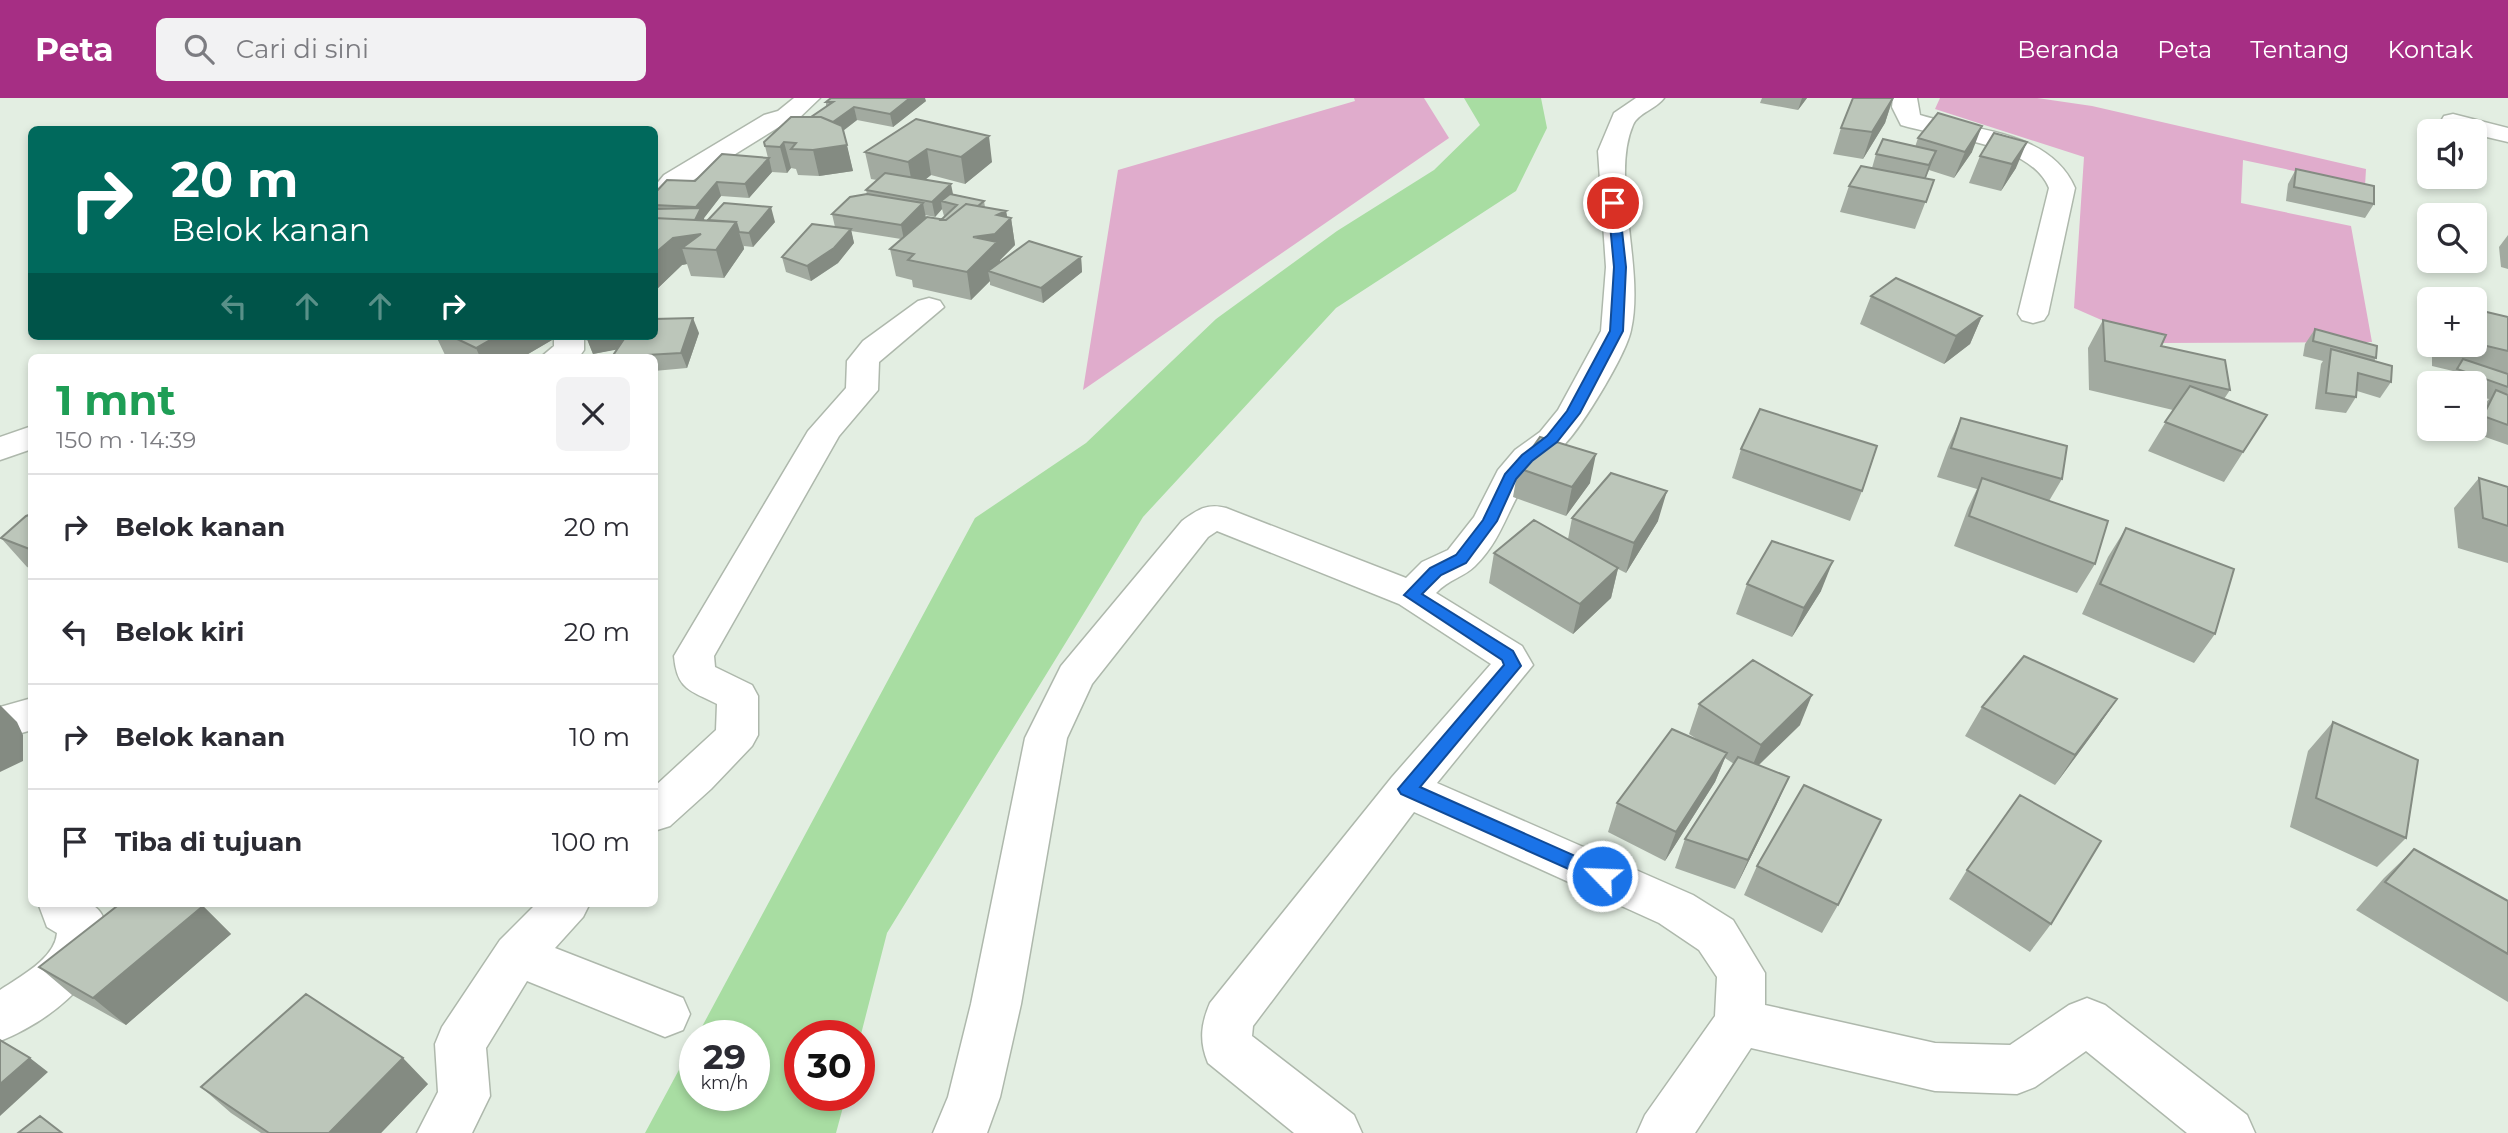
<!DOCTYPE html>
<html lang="id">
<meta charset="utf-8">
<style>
body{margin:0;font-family:Montserrat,sans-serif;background:#f2f2f3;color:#2b2b33;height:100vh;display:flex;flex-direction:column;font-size:26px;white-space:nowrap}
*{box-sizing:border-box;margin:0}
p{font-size:23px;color:#7c7c81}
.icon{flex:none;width:38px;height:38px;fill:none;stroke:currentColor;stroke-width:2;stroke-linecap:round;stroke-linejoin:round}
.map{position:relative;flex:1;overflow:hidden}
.sheet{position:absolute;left:28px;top:256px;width:630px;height:553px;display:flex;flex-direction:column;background:#fff;border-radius:10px;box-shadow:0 4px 10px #0003}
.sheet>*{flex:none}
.guide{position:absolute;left:28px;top:28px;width:630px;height:214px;border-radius:10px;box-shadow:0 4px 10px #0003;background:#00695c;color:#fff;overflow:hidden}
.fabs{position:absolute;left:2417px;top:21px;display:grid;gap:14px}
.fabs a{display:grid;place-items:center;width:70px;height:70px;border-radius:10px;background:#fff;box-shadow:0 4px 10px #0003;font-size:35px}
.speed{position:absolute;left:679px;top:922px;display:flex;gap:14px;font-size:35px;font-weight:700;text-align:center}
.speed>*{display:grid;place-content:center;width:91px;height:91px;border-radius:50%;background:#fff;box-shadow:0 4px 10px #0003;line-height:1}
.speed small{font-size:18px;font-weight:400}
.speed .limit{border:10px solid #d22;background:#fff;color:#111}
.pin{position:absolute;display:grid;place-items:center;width:60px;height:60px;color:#fff;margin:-30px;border:4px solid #fff;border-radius:50%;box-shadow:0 2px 7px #0007}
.me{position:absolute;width:77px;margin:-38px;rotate:294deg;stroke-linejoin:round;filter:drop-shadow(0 0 5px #0008)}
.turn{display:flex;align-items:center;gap:24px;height:147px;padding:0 28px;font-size:32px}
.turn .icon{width:91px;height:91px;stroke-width:2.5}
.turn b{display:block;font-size:49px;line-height:60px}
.lanes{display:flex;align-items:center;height:66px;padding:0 28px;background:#0003;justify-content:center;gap:35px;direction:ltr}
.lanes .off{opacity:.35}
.round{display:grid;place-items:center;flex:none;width:74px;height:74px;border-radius:10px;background:#f2f2f3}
.head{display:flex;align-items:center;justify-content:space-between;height:119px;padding:0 28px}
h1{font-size:42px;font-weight:700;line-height:52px;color:#1e9e55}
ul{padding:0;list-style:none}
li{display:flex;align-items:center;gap:21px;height:105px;padding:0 28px;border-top:2px solid #e1e1e2}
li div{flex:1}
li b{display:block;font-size:26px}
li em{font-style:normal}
header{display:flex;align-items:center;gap:42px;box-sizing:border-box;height:98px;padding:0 35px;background:#a62e84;color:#fff}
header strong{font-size:33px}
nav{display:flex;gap:38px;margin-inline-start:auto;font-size:24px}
.search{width:490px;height:63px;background:#f2f2f3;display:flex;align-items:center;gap:18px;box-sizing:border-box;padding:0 24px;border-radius:10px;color:#7c7c81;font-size:26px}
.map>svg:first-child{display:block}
.green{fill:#e0accc}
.water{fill:#a8dda2}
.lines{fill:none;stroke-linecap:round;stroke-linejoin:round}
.minor-casing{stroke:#aeb8ac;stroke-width:3}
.minor{fill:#fff;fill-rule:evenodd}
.wall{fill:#a2aaa0;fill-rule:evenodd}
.shaded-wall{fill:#848b82}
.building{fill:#bcc6ba;stroke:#848b82;stroke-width:2}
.route{fill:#1a73e8;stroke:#114b97;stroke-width:2}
</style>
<header>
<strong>Peta</strong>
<div class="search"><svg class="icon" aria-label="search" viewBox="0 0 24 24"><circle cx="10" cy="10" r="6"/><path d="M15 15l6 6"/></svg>Cari di sini</div>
<nav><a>Beranda</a><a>Peta</a><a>Tentang</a><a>Kontak</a></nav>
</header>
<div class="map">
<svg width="2508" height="1035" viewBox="0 0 2508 1035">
<rect width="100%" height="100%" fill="#e3eee2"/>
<path class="green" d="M1354,0h70l25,40 -366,252 35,-220 237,-69z
M1940,0h97l55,8 274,63 -1,17 -122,-26 -2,43 110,23 21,116 -218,1 -80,-35 10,-151 -149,-48z"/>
<path class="water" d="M1464,0h77l6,30 -31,63 -180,117 -193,209 -256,416 -28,109v-6h-59v60h46l-10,37h-191l50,-93v56h59v-60h-57l278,-518 111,-75 130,-124 121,-88 97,-61 46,-45z"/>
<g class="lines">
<defs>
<path id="minor" d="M794,0h26l-24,23 -14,4 -100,62 -18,25 -10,2v-27l10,-12 100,-60 14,-4z
M1636,0h28c-8,11 -26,15 -31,27 -23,53 12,143 -2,205 -5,25 -48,95 -66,114 -12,14 -28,21 -38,36 -19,27 -25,60 -52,86 -11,11 -26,13 -39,27l86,53 11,19 -96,118 256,112 40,25 32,53v32l170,38 75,2 59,-40 18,-7 18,7 142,110 8,18h-68l-101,-82 -51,36 -18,7 -82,-3 -184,-43 -56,85h-58l8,-18 70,-99 2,-39 -18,-27 -40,-27 -245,-111 -161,214 -1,10 102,79 8,18h-68l-86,-70c-9,-22 -7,-39 2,-60l182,-226 99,-113 -92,-60 -182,-73 -9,6 -116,147 -25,54 -46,266 -21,93 -13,36h-54l15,-36 23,-93 54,-266 36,-72 121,-145c15,-11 25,-18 44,-13l180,70 16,-16 26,-12 26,-33 24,-47 17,-20 25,-18 18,-22 43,-79 5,-64 -8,-116 16,-38z
M1893,0h24l3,17c53,16 130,15 155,73l-27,126 -4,6 -11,3 -11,-3 -4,-6 31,-126c-18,-45 -105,-50 -148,-63l-9,-18z
M2453,16l55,14v14l-34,-8v-3l-30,-5 -3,-5 3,-5z
M929,200l11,3 4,6 -65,55 -1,28 -39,46 -125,220 1,11 37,18 6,11v39l-6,11 -41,43 -41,37 -16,5v-44l62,-57 1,-26c-27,-14 -40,-14 -43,-48l134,-225 38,-43 1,-27 16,-20 55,-40z
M554,238h30v14l-5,7h-38l13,-11z
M32,328v23l-32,11v-23z
M32,600v32l-32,9v-32z
M38,805c15,0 40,-5 54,2 10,5 14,16 13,27 -3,51 -62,92 -105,109v-51c19,-13 55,-31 57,-57l-10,-6z
M537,805h53l-7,14 -28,31 128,50 7,16 -7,16 -18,7 -138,-56 -41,67 4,48 -18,37h-55l21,-41 -3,-48 7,-17 58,-87z"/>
</defs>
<use href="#minor" class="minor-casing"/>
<use href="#minor" class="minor"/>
</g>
<path class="wall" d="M1762,0h45l-9,12 -38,-7z
M1893,0l-8,25 -22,36 -30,-5 8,-26z
M926,3l-33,26 -36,-7 -14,11 10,40 -34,5 -21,-1 -2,-6 -5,-1 -4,5 -15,-1 -23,26 -28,-2 -17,22v2l71,2 -22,25 -9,-1v3l-20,29 -33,-2 -4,-12 -5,1 -25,24 -3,-1v-94l114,-36 -4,-16 47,-25 15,-10v-5z
M916,21l76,43 -27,22 -34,-9 -6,5 28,14 31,7 1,6 21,4 1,6 4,1 4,27 -15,15v2l81,-5 1,15 -39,31 -53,-18v-4l-19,19 -58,-13 -1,-7 -16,-4 -6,-27 11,-10 -50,-8 3,12 -16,20 -27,18 -25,-9 -4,-15 53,-30 -3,-13 35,-20 -1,-4 11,-10 -6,-1 -6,-27zM942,111l2,7h1l-4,4 -19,1 4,-3 -1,-3 10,2z
M1994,35l22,35 -15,23 -32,-8 11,-27z
M1918,40l54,14 -18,26 -25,-8 -4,9 9,1 -19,49 -75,-17 9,-26 23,-18 4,-14 39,-7z
M2296,71l78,35 -9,14 -79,-17 2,-17z
M2508,137v34l-7,-2 -2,-20z
M1871,198l111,20 -12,28 -26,20 -84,-40z
M2474,211l34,8v128l-37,-13 2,-3h1v-4l9,-19 6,-7 -15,-4v-12h-28l7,-12 -21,-5v-21h42z
M2103,222l58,26 69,44 -6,9 43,16 -43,67 -76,-31 25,-41 -84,-20 -1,-42z
M2315,231l61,29 -2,3 17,21 -11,16 -23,-7 -1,6 -10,16 -31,-4 6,-45 2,-3 -20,-5 2,-12z
M699,235l-12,35 -33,3v-14h-42l5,-8 -24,5 -6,-15z
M436,238h114l2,4 -29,17h-73l-5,-2z
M1961,320l101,61 -13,22 46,63 -18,29 -123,-47 14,-38 9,-19 -40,-12 11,-30z
M1741,351l121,42 -12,30 -118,-43z
M1518,370l72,15 -24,33 -53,-19z
M2479,380l29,9v76l-50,-15 -4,-40z
M32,416v55l-5,-2 -26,-29z
M1572,420l86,3 -32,52 -8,-4 -7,29 -38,36 -84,-51 5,-30 74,-14z
M2126,430l89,106 -21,29 -112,-49 26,-57z
M1747,486l74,7 -29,46 -56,-23z
M2117,601l-20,29 -42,57 -90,-49 17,-29z
M1699,606l101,21 -41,40 30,12 -54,112 -60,-21 10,-29 49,-75 -9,-6 -10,24 -50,79 -57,-29 9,-29 83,-62 -11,-7z
M2333,624l73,116 -29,29 -87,-40 18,-76z
M2414,751l94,52v101l-152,-92 28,-32z
M1757,768l81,39 -16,28 -78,-38z
M1967,772l84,54 -21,28 -81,-53z
M203,808l28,28 -105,91 -54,-30 -33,-28z
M428,986l-47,49h-120l-30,-20 -30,-26z"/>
<path class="shaded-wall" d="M910,0h15l1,3 -33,26 -3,-13z
M1802,0h5l-9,12z
M1893,0l-8,25 -22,36 9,-27z
M854,9l3,13 -30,23 -3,-14z
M1982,28l-10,26 -18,26 11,-26z
M989,38l3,26 -27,22 -4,-27z
M784,44l7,26 -4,5 -7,-26z
M2027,44l-11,26 -15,23 11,-27z
M847,47l6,26 -34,5 -6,-26z
M927,51l4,26 -18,14 -5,-27z
M1936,53l-10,27 -7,14 10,-27z
M769,60l3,14 -23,26 -4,-14z
M717,84l4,14 -17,22 1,5 -5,11 -18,14 5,16 -5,1 -25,24 -3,-7v-28l19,-16 16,-6 9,-19 -2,-6z
M951,86l3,15 -13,2 1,8 -7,8 -3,-15z
M923,105l3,15 -22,22 -3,-15z
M771,109l4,15 -22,25 -4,-14z
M1006,113l2,10 3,-3 4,27 -15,15 1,10 -13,1 2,10 -19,19 -4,-28 6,-35 24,-22z
M736,124l8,27 -20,29 -8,-28z
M851,131l3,14 -16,20 -27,18 -4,-15z
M1081,159l1,15 -39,31 -2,-15z
M1982,218l-12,28 -26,20 12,-28z
M693,220l6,15 -12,35 -6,-15z
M497,238h53l2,4 -29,17h-43l-4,-9z
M603,238h29l4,10 -43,8 -6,-15z
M1596,356l-6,29 -24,33 6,-29z
M1667,393l-9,30 -32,52 8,-30z
M1833,463l-12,30 -29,46 12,-29z
M1618,470l-7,30 -38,36 7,-30z
M1812,597l-12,30 -51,49 12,-29z
M2117,601l-20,29 -42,57 20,-30z
M0,607l17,17 6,13v26l-23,11z
M1727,655l-12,29 -50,79 11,-29z
M1789,679l-13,29 -41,83 13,-29z
M203,808l28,28 -105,91 -33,-27z
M30,960l18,14 -48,44v-32z
M403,960l25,26 -47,49h-52z"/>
<path class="building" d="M831,0h79l-20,16 -36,-7 -21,15 -12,-5h-10l22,-15h-7z
M1853,0h40l-21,34 -31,-4z
M1938,15l44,13 -17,26 -47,-14z
M791,19h30l21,9 5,19 -34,5 -22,-1 5,-6 -12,-1 -4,5 -15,-1 -1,-4z
M916,21l73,17 -28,21 -34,-8 -19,13 -43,-10z
M1994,35l33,9 -15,22 -32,-8z
M1883,41l53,12 -7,14 -53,-11z
M722,56l47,4 -24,26 -28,-2 -21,25 -42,-2v-11l13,-14 28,1z
M1861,68l73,14 -8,22 -77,-16z
M2296,71l78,17v18l-80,-17z
M885,75l66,11 -19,18 -66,-12z
M867,96l56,9 -22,22 -69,-11 18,-17z
M950,96l34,7 -6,5 -12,-2 -20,16h-5l16,-15 -16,-4z
M724,105l47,4 -22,26 -10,-1 -3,-10 -28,-2z
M966,106l40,7 -9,4 14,3 -16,16 -22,3 24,5 -30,30 -59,-12 6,-6 -24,-5 37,-32 19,3z
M701,110l-6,12 -41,-2v-9z
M654,120l82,4 -20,28 -34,-2 19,-14 -28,4 -19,16z
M812,126l39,5 -17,19 -27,18 -25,-9z
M1029,143l52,16 -40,31 -53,-17z
M1896,180l86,38 -26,20 -85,-40z
M2474,211l34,8v34l-34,-8z
M693,220l-12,35 -69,4 14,-21h28v-17z
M2103,222l63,15 -5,11 64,14 5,30 -125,-29z
M2315,231l62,17 -1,12 -63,-17z
M451,238h46l-21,12z
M587,238h16l-16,3z
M2331,251l61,17 -1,16 -33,-9 -2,24 -30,-4z
M2463,261l45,15v13l-51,-18z
M2190,288l77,29 -24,37 -78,-30z
M2496,292l12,5v30l-25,-9z
M1760,311l117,37 -15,45 -121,-42z
M1961,320l106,28 -5,33 -111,-31z
M1540,339l56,17 -24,33 -54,-19z
M1611,375l56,18 -33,52 -62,-25z
M1982,380l126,43 -13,43 -126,-48z
M2479,380l29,9v39l-25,-8z
M32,416v36l-31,-12 25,-22z
M1534,422l84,48 -38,36 -86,-51z
M2126,430l108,41 -19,65 -115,-50z
M1772,443l61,20 -29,47 -57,-24z
M2024,558l93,43 -42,56 -93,-48z
M1753,562l59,35 -51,50 -62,-41z
M2333,624l85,38 -12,78 -90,-40z
M1672,631l55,24 -51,79 -59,-29z
M1738,659l51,20 -41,83 -63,-21z
M1804,687l77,35 -43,85 -81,-39z
M2020,697l81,46 -50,83 -84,-54z
M2414,751l94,52v53l-123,-72z
M121,805h77l5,3 -110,92 -54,-31z
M306,896l97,64 -74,75h-60l-68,-46z
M0,942l30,18 -30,26z
M40,1018l22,17h-44z"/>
<path class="route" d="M1613,102l6,3 7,64 -3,64 -43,82 -23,29 -25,19 -16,18 -19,42 -31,42 -25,12 -19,19 91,57 8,15 -101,121 189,84 3,5 -3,6 -7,2 -201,-90 -3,-5 106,-124 -2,-5 -98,-65 26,-27 26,-13 27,-35 22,-46 17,-19 25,-19 20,-25 43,-80 4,-64 -6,-64z"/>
</svg>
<div class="fabs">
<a><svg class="icon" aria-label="sound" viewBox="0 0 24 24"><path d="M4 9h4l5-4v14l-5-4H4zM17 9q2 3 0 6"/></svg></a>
<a><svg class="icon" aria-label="search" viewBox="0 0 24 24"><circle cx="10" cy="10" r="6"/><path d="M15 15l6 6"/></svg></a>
<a>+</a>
<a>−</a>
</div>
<div class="speed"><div>29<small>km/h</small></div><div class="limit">30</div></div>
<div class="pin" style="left:1613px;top:105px;background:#d93025"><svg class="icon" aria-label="arrive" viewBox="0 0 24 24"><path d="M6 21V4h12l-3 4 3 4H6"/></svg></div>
<svg class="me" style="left:1602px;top:778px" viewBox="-20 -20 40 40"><circle r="17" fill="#1a73e8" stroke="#fff" stroke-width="3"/><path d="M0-11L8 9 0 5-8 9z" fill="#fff"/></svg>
<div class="guide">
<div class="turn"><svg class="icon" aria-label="right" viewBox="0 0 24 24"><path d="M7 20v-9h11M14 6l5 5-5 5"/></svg><div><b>20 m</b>Belok kanan</div></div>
<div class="lanes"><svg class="icon off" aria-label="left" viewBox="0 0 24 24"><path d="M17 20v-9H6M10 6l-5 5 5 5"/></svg><svg class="icon off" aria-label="ahead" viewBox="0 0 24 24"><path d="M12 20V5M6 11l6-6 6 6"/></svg><svg class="icon off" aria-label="ahead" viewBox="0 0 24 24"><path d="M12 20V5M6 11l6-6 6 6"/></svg><svg class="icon" aria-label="right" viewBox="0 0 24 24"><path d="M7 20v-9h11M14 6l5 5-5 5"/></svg></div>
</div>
<section class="sheet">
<div class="head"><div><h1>1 mnt</h1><p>150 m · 14:39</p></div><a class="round"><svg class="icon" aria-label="close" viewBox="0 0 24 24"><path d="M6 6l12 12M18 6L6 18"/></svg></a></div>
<ul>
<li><svg class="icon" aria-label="right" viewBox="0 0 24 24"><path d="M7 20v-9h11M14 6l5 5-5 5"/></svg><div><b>Belok kanan</b></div><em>20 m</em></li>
<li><svg class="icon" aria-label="left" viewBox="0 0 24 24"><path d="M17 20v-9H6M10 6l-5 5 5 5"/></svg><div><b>Belok kiri</b></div><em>20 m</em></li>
<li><svg class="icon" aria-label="right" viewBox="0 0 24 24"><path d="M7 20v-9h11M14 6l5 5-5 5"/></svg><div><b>Belok kanan</b></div><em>10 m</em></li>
<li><svg class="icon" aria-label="arrive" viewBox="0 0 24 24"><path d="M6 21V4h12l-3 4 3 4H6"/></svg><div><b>Tiba di tujuan</b></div><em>100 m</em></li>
</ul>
</section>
</div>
